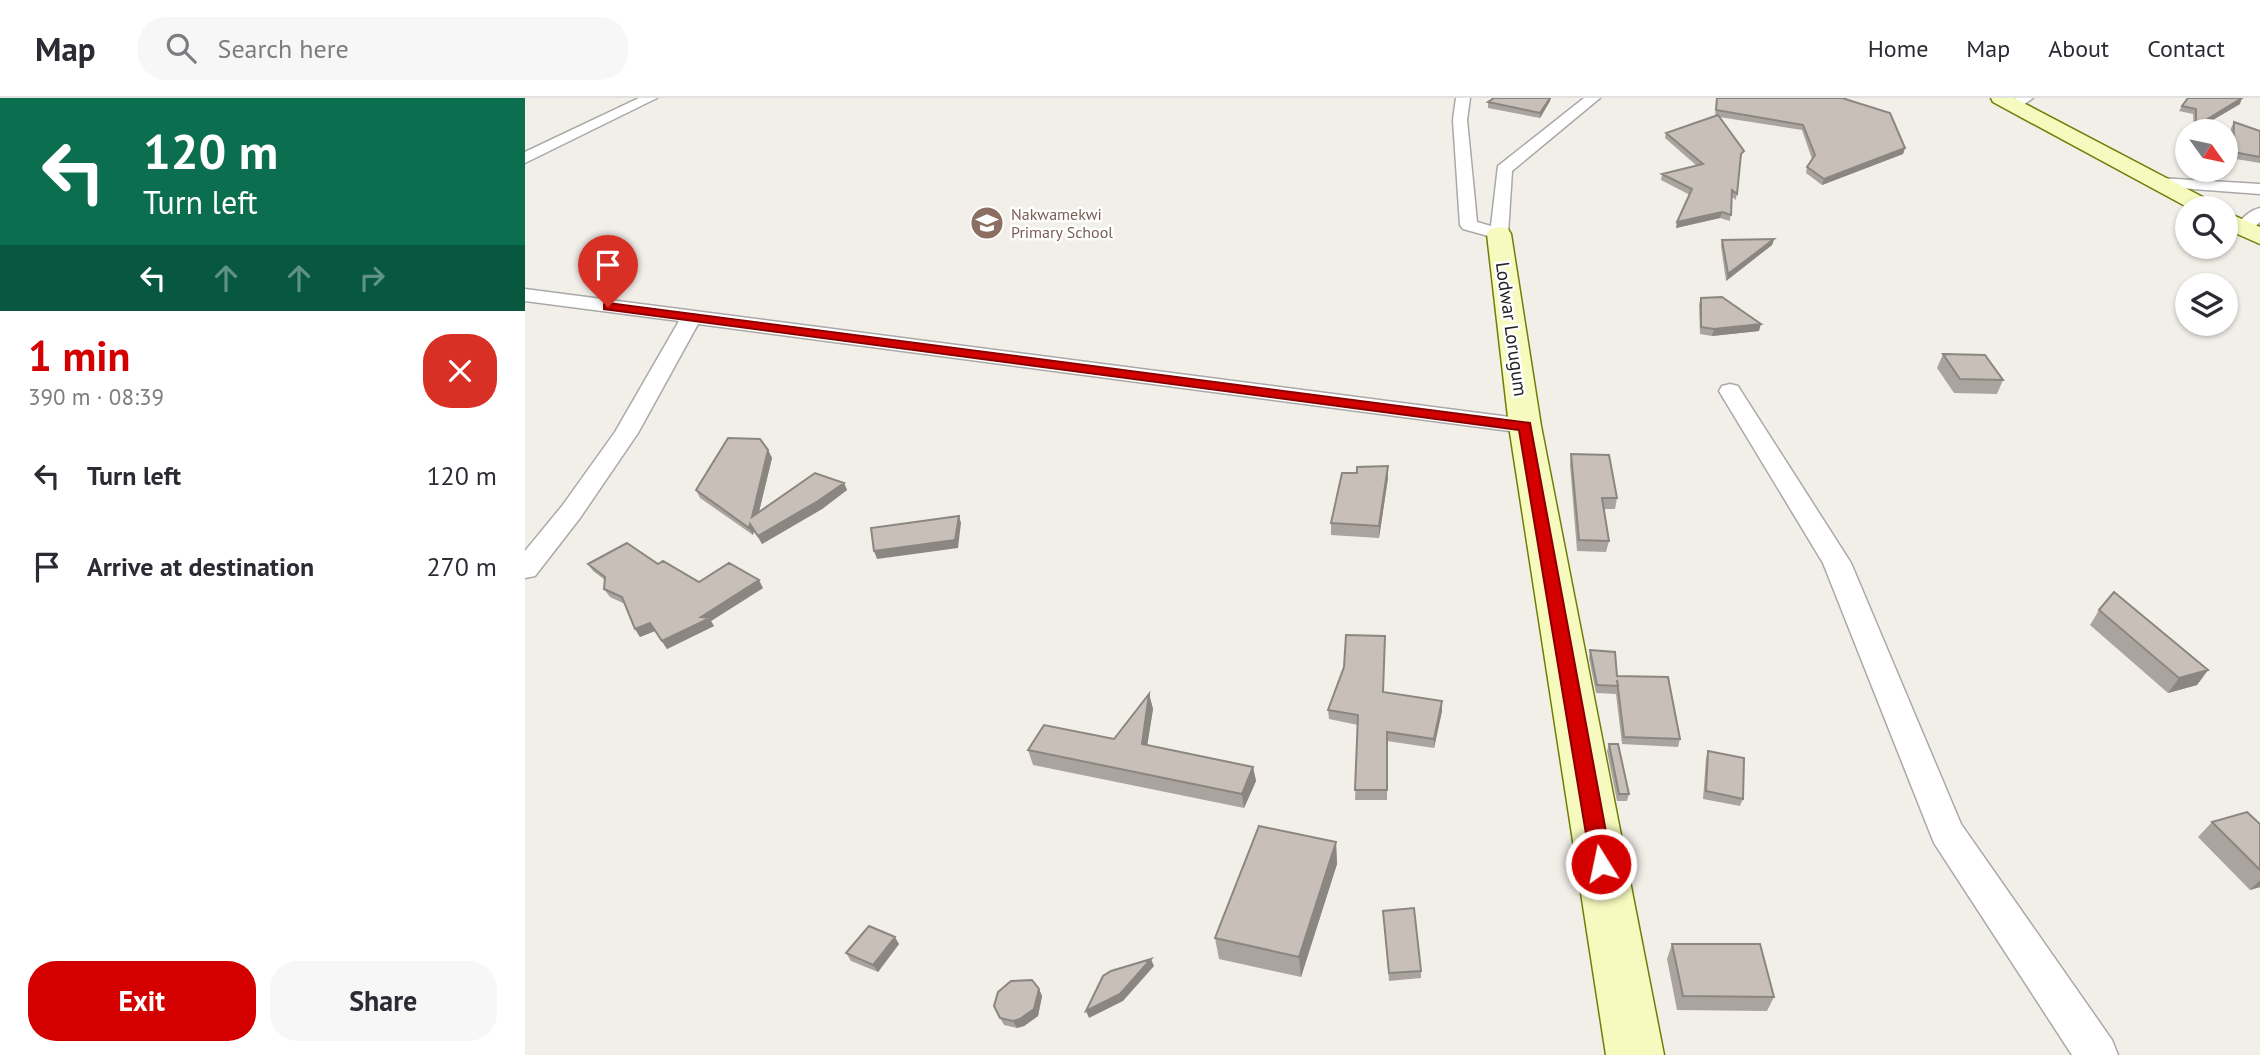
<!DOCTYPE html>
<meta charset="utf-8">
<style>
body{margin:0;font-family:"PT Sans",sans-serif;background:#f7f7f7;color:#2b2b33;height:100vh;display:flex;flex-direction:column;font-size:26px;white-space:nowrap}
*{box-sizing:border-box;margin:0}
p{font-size:23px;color:#7c7c81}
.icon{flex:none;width:38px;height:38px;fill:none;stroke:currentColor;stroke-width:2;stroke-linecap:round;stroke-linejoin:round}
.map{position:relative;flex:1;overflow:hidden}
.side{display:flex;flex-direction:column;background:#fff;width:525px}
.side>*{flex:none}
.hud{background:#0b6e4f;color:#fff;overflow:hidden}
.needle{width:46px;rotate:123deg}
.controls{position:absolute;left:1650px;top:21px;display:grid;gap:14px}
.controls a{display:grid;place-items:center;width:63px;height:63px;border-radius:50%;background:#fff;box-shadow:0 2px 5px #0004;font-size:35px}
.pin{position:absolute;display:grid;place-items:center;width:60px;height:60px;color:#fff;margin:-72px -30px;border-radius:50% 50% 50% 0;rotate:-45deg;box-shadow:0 0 7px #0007}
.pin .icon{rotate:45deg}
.me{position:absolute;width:77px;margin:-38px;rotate:350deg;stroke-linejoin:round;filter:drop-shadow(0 0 5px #0008)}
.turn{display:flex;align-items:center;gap:24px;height:147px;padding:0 28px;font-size:32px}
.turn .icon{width:91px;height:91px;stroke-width:2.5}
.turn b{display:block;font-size:49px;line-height:60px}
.lanes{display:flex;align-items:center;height:66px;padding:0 28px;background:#0003;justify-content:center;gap:35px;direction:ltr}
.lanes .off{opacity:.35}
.round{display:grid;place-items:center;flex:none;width:74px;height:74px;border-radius:28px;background:#f7f7f7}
.summary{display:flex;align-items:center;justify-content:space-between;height:119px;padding:0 28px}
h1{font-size:42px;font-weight:800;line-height:52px;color:#d40000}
.button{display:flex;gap:14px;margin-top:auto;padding:14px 28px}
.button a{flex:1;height:80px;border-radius:28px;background:#d40000;color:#fff;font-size:28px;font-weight:800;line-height:80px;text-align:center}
.button a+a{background:#f7f7f7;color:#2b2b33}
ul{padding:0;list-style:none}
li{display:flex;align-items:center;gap:21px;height:91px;padding:0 28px}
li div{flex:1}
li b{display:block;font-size:26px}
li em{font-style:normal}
header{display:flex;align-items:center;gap:42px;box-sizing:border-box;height:98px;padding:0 35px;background:#fff;border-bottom:2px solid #e1e1e2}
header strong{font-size:33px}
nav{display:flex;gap:38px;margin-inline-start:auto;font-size:24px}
.search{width:490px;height:63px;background:#f7f7f7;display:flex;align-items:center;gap:18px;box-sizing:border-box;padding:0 24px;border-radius:28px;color:#7c7c81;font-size:26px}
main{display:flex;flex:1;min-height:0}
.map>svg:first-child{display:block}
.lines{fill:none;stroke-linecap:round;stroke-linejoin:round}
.street-casing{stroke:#a9a9a9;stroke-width:3}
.secondary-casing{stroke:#707d05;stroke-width:3}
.street{fill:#fff;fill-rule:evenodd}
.secondary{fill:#f7fabf;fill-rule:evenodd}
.wall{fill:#aba49e}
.shaded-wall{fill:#8b8681}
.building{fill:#c7bfb8;stroke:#8b8681;stroke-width:2}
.route{fill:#d40000;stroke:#8a0000;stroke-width:2}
.labels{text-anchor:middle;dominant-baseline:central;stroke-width:5;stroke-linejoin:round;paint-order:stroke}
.far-education-label{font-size:16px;fill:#785e54;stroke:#fff;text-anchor:start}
.street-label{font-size:19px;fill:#222;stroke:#fff}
</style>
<header>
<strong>Map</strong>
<div class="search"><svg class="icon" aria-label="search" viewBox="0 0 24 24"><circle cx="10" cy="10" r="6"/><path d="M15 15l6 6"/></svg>Search here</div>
<nav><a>Home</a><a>Map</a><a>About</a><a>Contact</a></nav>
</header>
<main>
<section class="side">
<div class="hud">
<div class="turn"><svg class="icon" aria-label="left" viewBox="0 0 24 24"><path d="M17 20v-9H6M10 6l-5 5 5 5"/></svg><div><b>120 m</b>Turn left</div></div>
<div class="lanes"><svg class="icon" aria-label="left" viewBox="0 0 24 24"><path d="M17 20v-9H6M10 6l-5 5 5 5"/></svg><svg class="icon off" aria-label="ahead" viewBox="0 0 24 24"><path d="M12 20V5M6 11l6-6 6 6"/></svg><svg class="icon off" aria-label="ahead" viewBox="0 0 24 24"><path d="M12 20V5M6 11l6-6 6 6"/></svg><svg class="icon off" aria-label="right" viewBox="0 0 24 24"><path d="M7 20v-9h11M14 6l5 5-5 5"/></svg></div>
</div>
<div class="summary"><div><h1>1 min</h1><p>390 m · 08:39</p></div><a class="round" style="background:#d93025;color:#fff"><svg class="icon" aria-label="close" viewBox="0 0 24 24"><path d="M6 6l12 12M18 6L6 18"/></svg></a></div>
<ul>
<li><svg class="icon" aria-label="left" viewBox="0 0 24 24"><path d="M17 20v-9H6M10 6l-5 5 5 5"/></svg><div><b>Turn left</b></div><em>120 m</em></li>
<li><svg class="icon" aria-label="arrive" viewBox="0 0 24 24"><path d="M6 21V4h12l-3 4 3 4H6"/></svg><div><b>Arrive at destination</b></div><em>270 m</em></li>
</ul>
<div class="button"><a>Exit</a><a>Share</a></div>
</section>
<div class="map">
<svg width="1735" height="957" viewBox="0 0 1735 957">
<rect width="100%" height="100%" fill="#f2efe9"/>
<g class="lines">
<defs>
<path id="street" d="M114,0h18l-132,65v-11z
M931,0h14l-3,22 10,102 14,4 7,-60 86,-68h16l-88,73 -4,63 -3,4 -6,1 -36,-10 -3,-4 -7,-105z
M1491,0h17l-14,10h-10v-6z
M1634,80l101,6v10l-107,-8 -2,-3z
M1735,110v14l-11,10h-12l-3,-4c6,-8 16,-18 26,-20z
M0,191l1000,130 8,2 4,5 -4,5 -8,2 -827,-109 -60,109 -58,85 -45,58 -10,2v-27l37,-45 53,-74 64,-111 -154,-20z
M1205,286l8,2 3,5 110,172 110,261 151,216 6,15h-46l-138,-212 -111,-280 -104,-172 3,-5z"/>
<path id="secondary" d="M1466,0h23l200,105 4,5h-29l-196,-106z
M1701,114l34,15v17l-34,-15z
M974,129l9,2 3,5 30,192 123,629h-58l-97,-629 -22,-192 3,-5z"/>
</defs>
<use href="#street" class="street-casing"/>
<use href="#secondary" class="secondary-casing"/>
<use href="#street" class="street"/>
<use href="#secondary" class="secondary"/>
</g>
<path class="wall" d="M1192,0l188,50 -2,6 -81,31 -16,-12 1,-6 5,-8 -10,-29 -83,-13 23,40 -2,2 -4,41 -4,-3 -2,24 -10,-3 -44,10 14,-33 -29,-15 1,-6 35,-8 -32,-28 1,-5 49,-17z
M1025,3l-10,17 -52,-10v-6z
M1715,6l-46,27 -1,-17 -14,-3 3,-5z
M1709,24l26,9v32l-30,-5 1,-30z
M1249,141l-2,6 -46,36 -5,-35 1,-6z
M1176,200l58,33 -47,5 -12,-2 -1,-30z
M1418,256l60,26 -6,14 -43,-1 -17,-25z
M243,352l4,8 -13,54 85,-29 3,7 -25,19 -60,35 -8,-13 -1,4 -53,-37 -4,-8z
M1046,356l46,44 -2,11h-11l5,32 -3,11 -29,-1 -7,-86z
M863,380l-9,60 -48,-3v-12z
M63,466h70l41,18 64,6 -52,33 3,5 -47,23 -12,-18 -15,6 -5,-8 -10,-25 -15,-7 -6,-8 1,-9 -12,-9z
M1574,512l109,60 -11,15 -29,8 -78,-68z
M1065,552l90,89 -2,8 -56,-3 -6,-50 -20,-1 -7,-35z
M859,594l58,9v10l-8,37 -47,-7v59h-32l3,-75 -29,-6 -1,-9z
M624,596l4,15 -6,37 106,21 3,14 -12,27 -211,-43 -5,-15 86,-11z
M1084,646l20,50 -2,7h-10l-10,-50z
M1183,653l35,48 -3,7 -37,-7 3,-40z
M1687,724l48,2v63l-10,3 -52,-53z
M811,744l1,22 -36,113 -82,-18 -4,-21z
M858,813l38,60v7l-32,3z
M374,846l-21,28 -27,-11 -5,-8z
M1147,846l102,53 -7,14 -90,-1 -10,-51z
M514,891l3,7 -4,20 -14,10 -7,2 -13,-3 -4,-7z"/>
<path class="shaded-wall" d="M1025,0h1l-1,3 -10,17v-5z
M1717,0l-2,6 -46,27 2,-5z
M1380,50l-2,6 -81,31 2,-6z
M1197,114l-2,6 -44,10 1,-6z
M1249,141l-2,6 -46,36 2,-7z
M1236,226l-2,7 -47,5 2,-7z
M243,352l4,8 -16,66 -4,-7z
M863,368v12l-9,60v-12z
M319,385l3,7 -25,19 -60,35 -4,-8z
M434,418l2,7 -3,25 -81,11 -3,-8z
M225,426l4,7 -1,4 -4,-7z
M234,482l4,8 -52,33 3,5 -47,23 -5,-8z
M125,525l5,8 -15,6 -5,-8z
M1683,572l-11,15 -29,8 11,-15z
M624,596l4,15 -8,50 -3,-15z
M917,603v10l-8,37v-9z
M728,669l3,14 -12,27 -2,-14z
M811,744l1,22 -36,113 -2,-20z
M1735,782v7l-10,3z
M370,839l4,7 -21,28 -5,-7z
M626,861l3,7 -31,35 -34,17 -3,-7z
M514,891l3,7 -4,20 -14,10 -7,2 -4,-7z"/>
<path class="building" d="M969,0h56l-10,15 -52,-11z
M1192,0h125l48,15 15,35 -81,31 -17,-12 8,-12 -12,-30 -87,-15z
M1663,0h54l-46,28v-17l-14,-3z
M1193,17l26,36 -3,3 -4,40 -5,-4 -1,25 -9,-3 -45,10 15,-33 -30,-15 41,-10 -37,-31z
M1709,24l26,9v26l-27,-5z
M1249,141l-46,35 -6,-34z
M1197,199l39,27 -47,5 -13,-2v-29z
M1418,256l42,1 18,25 -43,-1z
M203,340l32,1 8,11 -16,67 63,-44 29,10 -26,18 -60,35 -8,-12 -1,4 -53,-38z
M1046,356l38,1 8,43h-15l7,43 -30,-1z
M863,368l-9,60 -48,-3 11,-50h15v-6z
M434,418l-4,24 -81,11 -3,-23z
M102,445l31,21 5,-3 36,21 30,-19 30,17 -58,37 9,1 -48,23 -12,-18 -15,6 -13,-32 -18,-8 1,-12 -17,-13z
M1589,494l94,78 -29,8 -80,-68z
M821,537l39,1 -2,56 59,9 -8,38 -47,-7v58h-32l3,-75 -30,-5 16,-43z
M1065,552l25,2 2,24 51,1 12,62 -56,-2 -7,-57 1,6 -21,-1z
M624,596l-7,50 111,23 -11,27 -214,-44 16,-25 70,14z
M1084,646h9l11,50h-10z
M1183,653l36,7 -1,41 -37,-8z
M1722,714l13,12v46l-48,-48z
M734,728l77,16 -37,115 -84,-19z
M889,810l7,63 -32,2 -6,-62z
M344,828l26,11 -22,28 -27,-12z
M1147,846h88l14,53 -91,-1z
M626,861l-31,35 -34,17 17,-35 8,-5z
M507,882l7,9 -5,20 -14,10 -7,2 -13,-3 -6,-12 4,-14 13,-11z"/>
<path class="route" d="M83,205l922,120 82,441 -3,6 -8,3 -7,-3 -3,-6 -72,-434 -915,-121v-5z"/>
<defs>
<symbol id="school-disc" viewBox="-11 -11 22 22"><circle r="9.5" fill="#8d6e63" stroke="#fff"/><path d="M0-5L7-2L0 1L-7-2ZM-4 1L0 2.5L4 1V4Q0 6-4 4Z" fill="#fff"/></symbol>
</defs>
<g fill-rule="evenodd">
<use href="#school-disc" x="443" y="106" width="38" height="38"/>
</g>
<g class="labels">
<g class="far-education-label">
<text x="486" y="116">Nakwamekwi<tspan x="486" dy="18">Primary School</tspan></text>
</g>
<g class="street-label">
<text transform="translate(987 231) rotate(82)">Lodwar Lorugum</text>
</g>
</g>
</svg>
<div class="controls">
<a><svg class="needle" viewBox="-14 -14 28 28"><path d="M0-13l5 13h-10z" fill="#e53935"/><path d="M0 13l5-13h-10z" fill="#7c7c81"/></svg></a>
<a><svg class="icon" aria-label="search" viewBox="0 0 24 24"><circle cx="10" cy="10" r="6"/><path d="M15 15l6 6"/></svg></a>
<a><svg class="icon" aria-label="layers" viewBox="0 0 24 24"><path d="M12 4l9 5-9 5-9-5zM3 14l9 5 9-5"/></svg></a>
</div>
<div class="pin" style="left:83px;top:209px;background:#d93025"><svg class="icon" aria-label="arrive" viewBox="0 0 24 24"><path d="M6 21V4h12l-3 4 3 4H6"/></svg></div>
<svg class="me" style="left:1076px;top:766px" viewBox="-20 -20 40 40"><circle r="17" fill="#d40000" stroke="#fff" stroke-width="3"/><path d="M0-11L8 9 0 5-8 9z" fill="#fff"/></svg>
</div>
</main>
